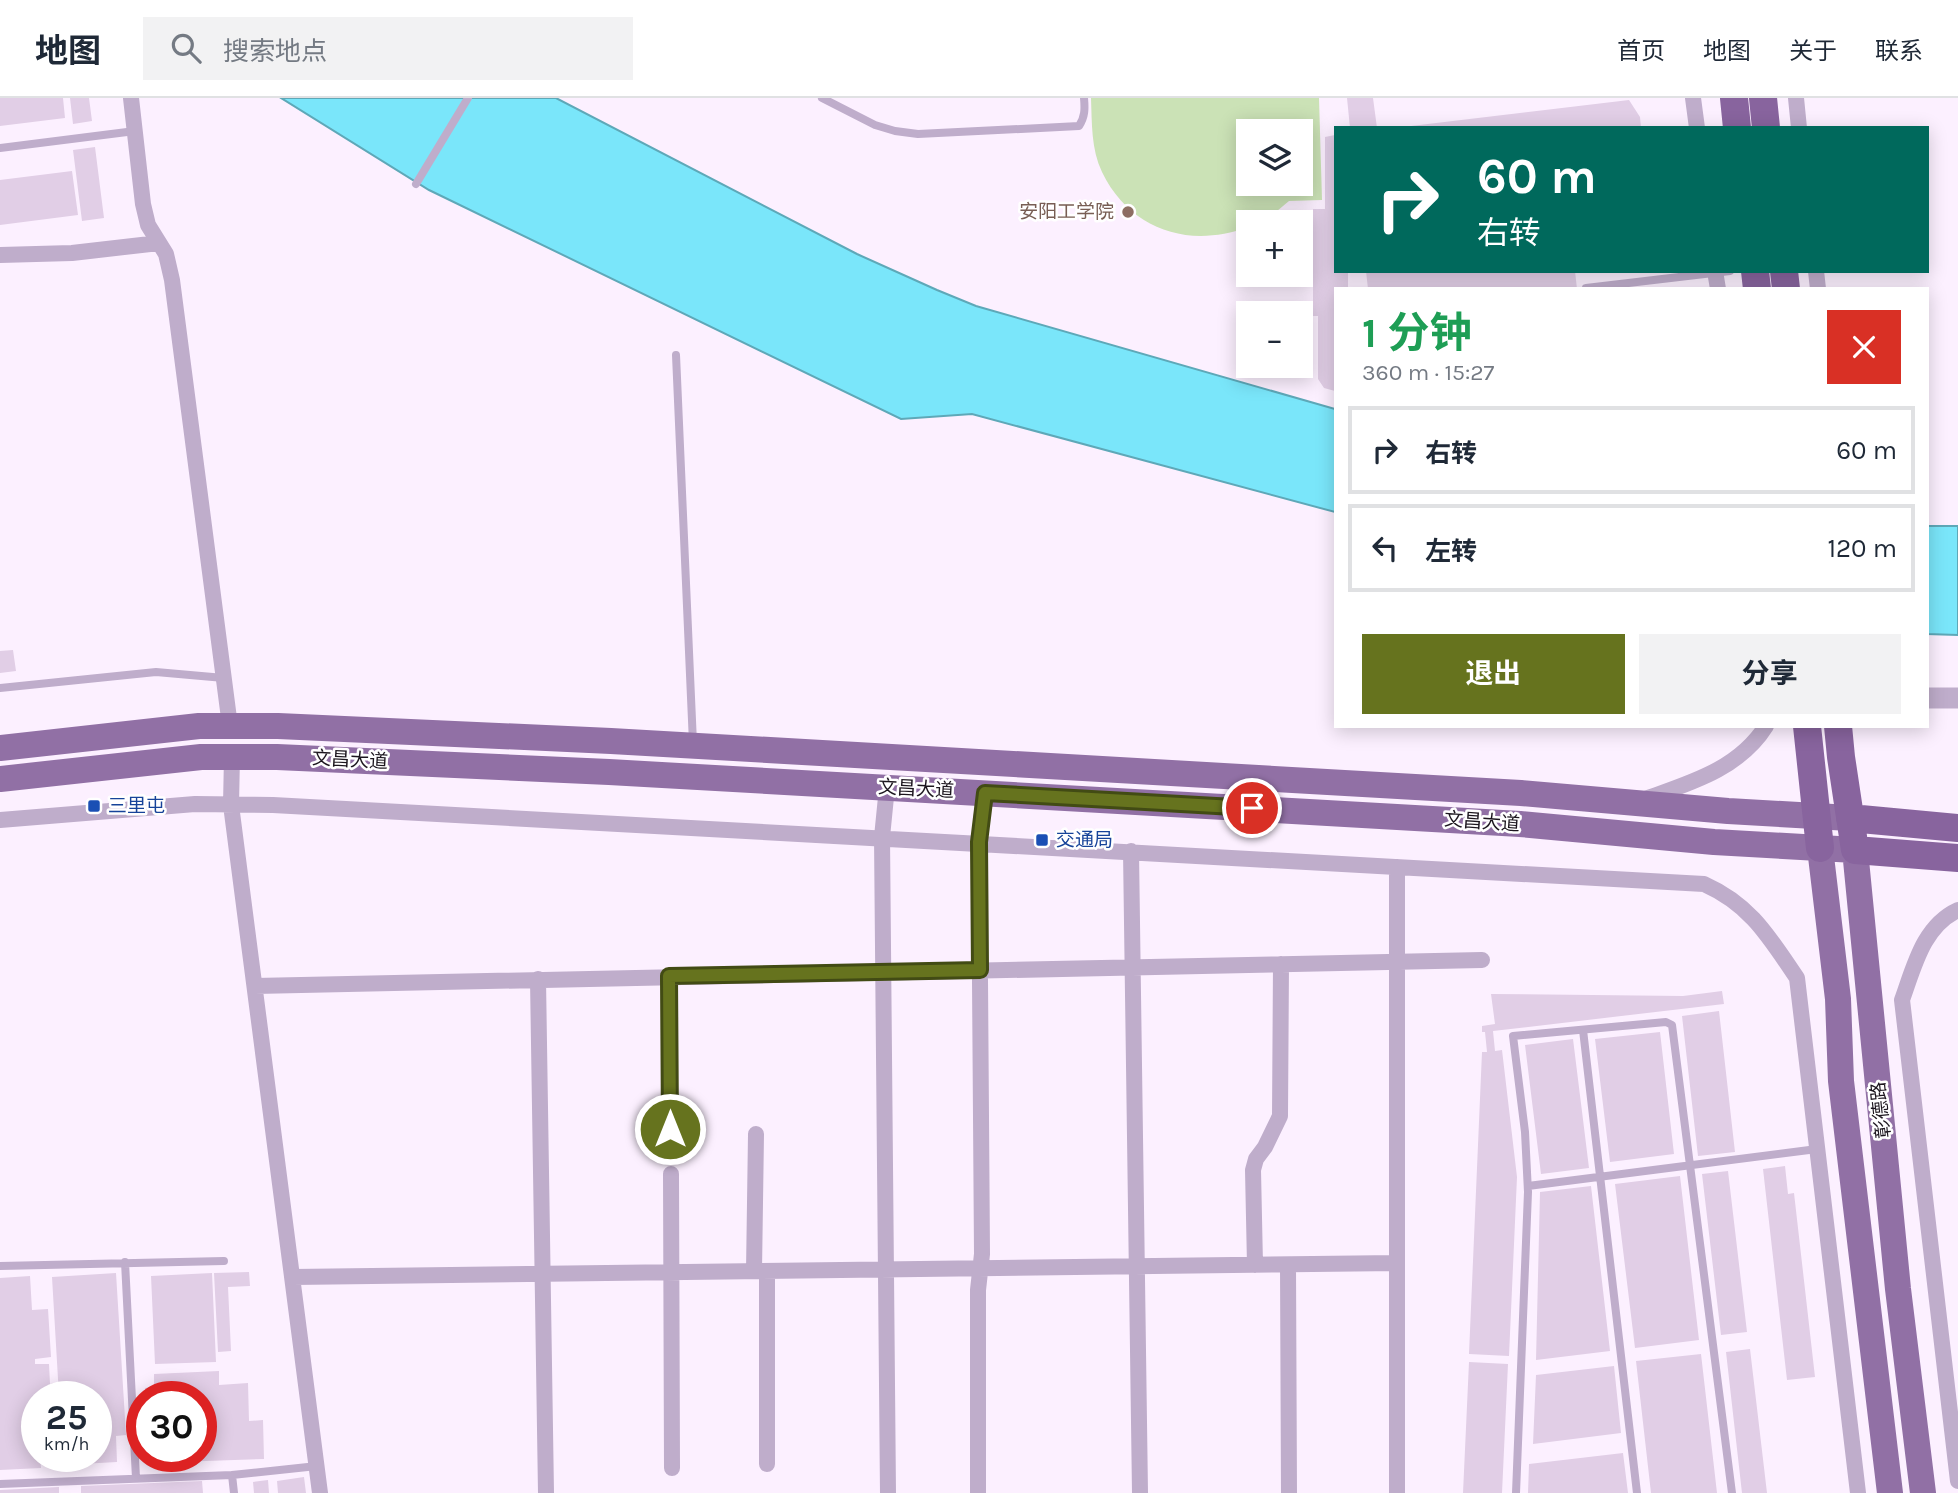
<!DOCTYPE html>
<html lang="zh">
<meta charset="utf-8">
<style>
body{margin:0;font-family:Karla,"Noto Sans SC",sans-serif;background:#f2f2f3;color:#1f2937;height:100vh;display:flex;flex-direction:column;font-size:26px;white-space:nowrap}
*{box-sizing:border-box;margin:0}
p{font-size:23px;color:#747a83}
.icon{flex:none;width:38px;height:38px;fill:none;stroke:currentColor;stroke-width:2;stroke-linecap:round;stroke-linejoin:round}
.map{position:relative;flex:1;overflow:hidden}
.sheet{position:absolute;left:1334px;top:189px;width:595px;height:441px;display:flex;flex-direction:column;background:#fff;border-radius:0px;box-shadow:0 4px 18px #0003}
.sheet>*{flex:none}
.guide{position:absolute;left:1334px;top:28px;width:595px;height:147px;border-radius:0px;box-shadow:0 4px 18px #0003;background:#00695c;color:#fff;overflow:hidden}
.tools{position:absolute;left:1236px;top:21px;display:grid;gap:14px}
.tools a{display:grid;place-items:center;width:77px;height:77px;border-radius:0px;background:#fff;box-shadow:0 4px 18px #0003;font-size:35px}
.speed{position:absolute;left:21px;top:1283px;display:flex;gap:14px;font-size:35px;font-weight:700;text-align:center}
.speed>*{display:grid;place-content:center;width:91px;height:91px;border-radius:50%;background:#fff;box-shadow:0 4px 18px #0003;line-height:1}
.speed small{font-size:18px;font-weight:400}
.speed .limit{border:10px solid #d22;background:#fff;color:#111}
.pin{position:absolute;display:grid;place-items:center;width:60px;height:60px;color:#fff;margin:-30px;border:4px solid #fff;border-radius:50%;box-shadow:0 2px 7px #0007}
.me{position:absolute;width:77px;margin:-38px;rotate:0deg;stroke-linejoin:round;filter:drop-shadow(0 0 5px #0008)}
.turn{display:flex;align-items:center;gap:24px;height:147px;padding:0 28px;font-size:32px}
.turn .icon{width:91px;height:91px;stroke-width:2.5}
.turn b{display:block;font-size:49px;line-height:60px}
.round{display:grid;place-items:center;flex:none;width:74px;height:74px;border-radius:0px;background:#f2f2f3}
.summary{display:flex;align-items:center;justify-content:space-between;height:119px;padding:0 28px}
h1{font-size:42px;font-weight:700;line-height:52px;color:#1e9e55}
.action{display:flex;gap:14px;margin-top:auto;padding:14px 28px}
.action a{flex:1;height:80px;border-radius:0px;background:#66731e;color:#fff;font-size:28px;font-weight:700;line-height:80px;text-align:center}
.action a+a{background:#f2f2f3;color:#1f2937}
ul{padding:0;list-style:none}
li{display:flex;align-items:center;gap:21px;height:88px;margin:0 14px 10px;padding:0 14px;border:4px solid #e0e1e3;border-radius:0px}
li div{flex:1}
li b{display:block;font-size:26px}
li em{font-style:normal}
header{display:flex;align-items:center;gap:42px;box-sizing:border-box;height:98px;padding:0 35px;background:#fff;border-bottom:2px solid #e0e1e3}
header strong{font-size:33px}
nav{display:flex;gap:38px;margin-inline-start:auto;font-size:24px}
.search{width:490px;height:63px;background:#f2f2f3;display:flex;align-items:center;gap:18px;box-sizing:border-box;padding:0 24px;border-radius:0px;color:#747a83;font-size:26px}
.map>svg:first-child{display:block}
.green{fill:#cbe2b6;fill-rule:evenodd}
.water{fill:#7ae6fa;stroke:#5ea8b8;stroke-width:2}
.building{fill:#e1cee6}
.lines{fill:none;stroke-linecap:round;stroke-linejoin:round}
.service{stroke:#bfadcb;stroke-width:8}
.minor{stroke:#bfadcb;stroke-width:16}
.tertiary{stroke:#bfadcb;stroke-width:21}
.primary{stroke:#9170a5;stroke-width:26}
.trunk{stroke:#88649e;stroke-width:28}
.route-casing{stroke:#424b14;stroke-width:18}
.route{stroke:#66731e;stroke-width:12}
.education-dot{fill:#8d6e63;stroke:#fff;stroke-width:2.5}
.transit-dot{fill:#1a4fb4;stroke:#fff;stroke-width:2.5}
.labels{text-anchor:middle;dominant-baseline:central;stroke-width:5;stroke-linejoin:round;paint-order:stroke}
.education-label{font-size:19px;fill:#785e54;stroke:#fff;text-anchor:end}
.street-label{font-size:19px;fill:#1c161e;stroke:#fff}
.transit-label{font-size:19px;fill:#164399;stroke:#fff;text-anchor:start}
</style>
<header>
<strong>地图</strong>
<div class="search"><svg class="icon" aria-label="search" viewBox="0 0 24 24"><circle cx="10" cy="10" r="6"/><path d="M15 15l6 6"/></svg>搜索地点</div>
<nav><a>首页</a><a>地图</a><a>关于</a><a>联系</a></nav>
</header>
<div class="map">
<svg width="1958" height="1395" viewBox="0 0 1958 1395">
<rect width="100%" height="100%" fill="#fcf0ff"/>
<path class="green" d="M1091,0h228l3,102 -33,1c-13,11 -24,21 -41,21v5c-59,22 -118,3 -146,-55 -11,-23 -10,-49 -11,-74zM1248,33h52v53h-52z"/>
<path class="water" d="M281,0h275l301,156 80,36 39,16 359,103v103l-363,-98 -71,5 -472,-229z
M1927,428h31v109l-31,-1z"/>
<path class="building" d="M0,0h63l2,20 -65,8z
M70,0h19l3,23 -19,3z
M1347,0h26l4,30h-27z
M1629,2l11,17 1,11h-229l-1,-2z
M1335,37v136h13v18h-13v102l-11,-3 -6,-9v-63h-5v-107h12v-72z
M95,49l9,71 -22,3 -9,-71z
M72,73l6,44 -78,10v-45z
M1366,173h209l2,18h-209z
M13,552l3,21 -16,2v-22z
M1722,893l2,13 -231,27 2,20 7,-1 15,127 -8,179 -40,-2 13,-302h5l-2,-20h-3v-6l13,-2 -4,-30 192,2z
M1719,913l16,141 -37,4 -16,-140z
M1660,934l14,122 -64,8 -15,-123z
M1573,941l16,129 -48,6 -16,-129z
M1785,1068l3,28 6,-1 21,184 -28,3 -24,-211z
M1728,1073l19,161 -26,3 -19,-161z
M1680,1078l19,164 -64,8 -20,-164z
M1591,1088l19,165 -74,9 4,-168z
M249,1174l1,14 -22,1 3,64 -13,1 -4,-79z
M116,1175l10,162 -10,1 1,26 -54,3 -1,-9h34v-60h-37l-7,-119z
M212,1175l4,89 -61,2 -4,-88z
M30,1178l2,34 16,-1 3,48 -16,2v5h14l1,20 4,-1v13h-17v60h3l1,12 -41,2v-192z
M1750,1251l17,144h-25l-16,-141z
M1701,1256l16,139h-66l-15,-132z
M1469,1264l39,2 -6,129h-39z
M1614,1268l7,67 -88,11 3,-69z
M219,1273v14l29,-2 1,38 14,-1 1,39 -116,4 -1,-7h54v-60h-56v-8l9,-1v-13z
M1623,1355l5,40h-100l1,-29z
M304,1379l2,16h-28l-1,-12z
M268,1382l1,13h-15l-1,-11z
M202,1383l1,12h-122v-7z
M59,1389v6h-59v-3z"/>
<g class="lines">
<path class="service" d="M822,0l53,27 20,6 23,3 161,-8c6,-9 6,-17 5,-28
M0,50l135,-17
M416,86l52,-86
M1586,190l144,-17
M676,257l17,388
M0,590l156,-16 68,6
M1583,932l54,463
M1528,1088l289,-37
M125,1164l11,216
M0,1168l224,-5
M232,1377l2,18
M0,1386l232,-9 85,-9
M1516,1395l12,-301 -3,-60 -12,-96 153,-14 6,3 60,468"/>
<path class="minor" d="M131,0l12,106 5,21 18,29 6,26 58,446
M1693,0l4,30
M1796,0l3,30
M0,157l72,-2 87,-10
M1715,173l3,18
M1816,173l2,18
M232,658l-1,49 89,688
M887,689l-5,50 6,656
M1645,701c45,-16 94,-30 121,-73
M0,722l195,-16 78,1 1431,79c47,21 65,53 93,94l61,515
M1131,753l9,642
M1397,769v626
M1958,812c-35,16 -44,57 -56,90l56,481
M669,878l1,153
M538,881l8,514
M255,888l1227,-26
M671,1076l1,294
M1255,1167l-2,-95 3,-11 9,-12 15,-31 1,-152
M1288,1167l1,228
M754,1173l2,-137
M767,1173v193
M293,1179l1104,-14
M978,1395v-203l4,-36 -3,-411 5,-50"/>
<path class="tertiary" d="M1927,600h31"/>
<path class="primary" d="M0,650l199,-22h79l333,15 910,52 207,18 122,7
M0,681l201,-22h76l332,15 911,52 194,18 141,8 43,439 25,204
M1820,750l18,151 3,82 49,412"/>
<path class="trunk" d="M1734,0l3,30
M1763,0l3,30
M1755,173l2,18
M1784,173l2,18
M1807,628l13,122
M1838,628l3,31 14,93 103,8
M1850,720l108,10"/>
</g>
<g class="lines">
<defs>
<path id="route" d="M670,1031l-1,-153 311,-6 -1,-128 6,-49 267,15"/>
</defs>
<use href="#route" class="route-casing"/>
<use href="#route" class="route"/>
</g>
<circle class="education-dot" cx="1128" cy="114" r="7"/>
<g class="transit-dot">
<rect x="87" y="701" width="14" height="14" rx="3.5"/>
<rect x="1035" y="735" width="14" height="14" rx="3.5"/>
</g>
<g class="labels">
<g class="education-label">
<text x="1114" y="114">安阳工学院</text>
</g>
<g class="street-label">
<text transform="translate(350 662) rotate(3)">文昌大道</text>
<text transform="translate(916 691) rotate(3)">文昌大道</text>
<text transform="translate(1482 724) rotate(4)">文昌大道</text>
<text transform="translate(1881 1012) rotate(-96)">彰德路</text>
</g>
<g class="transit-label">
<text x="108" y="708">三里屯</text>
<text x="1056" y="742">交通局</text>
</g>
</g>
</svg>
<div class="tools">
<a><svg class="icon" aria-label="layers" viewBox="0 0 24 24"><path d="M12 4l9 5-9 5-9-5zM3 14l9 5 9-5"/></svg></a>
<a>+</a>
<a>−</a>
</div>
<div class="speed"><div>25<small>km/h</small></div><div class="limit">30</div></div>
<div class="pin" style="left:1252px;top:710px;background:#d93025"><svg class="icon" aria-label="arrive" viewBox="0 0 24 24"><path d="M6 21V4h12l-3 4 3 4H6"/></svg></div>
<svg class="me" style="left:670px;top:1031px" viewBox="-20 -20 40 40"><circle r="17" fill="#66731e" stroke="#fff" stroke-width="3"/><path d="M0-11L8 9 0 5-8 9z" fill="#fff"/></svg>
<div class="guide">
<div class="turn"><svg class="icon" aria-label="right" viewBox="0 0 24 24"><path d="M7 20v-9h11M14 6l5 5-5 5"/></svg><div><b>60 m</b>右转</div></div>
</div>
<section class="sheet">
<div class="summary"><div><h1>1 分钟</h1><p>360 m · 15:27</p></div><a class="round" style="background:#d93025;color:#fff"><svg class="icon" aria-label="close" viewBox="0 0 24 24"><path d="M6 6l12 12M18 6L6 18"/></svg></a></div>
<ul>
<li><svg class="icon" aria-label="right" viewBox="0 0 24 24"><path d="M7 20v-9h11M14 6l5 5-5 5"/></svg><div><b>右转</b></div><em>60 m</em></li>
<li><svg class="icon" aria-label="left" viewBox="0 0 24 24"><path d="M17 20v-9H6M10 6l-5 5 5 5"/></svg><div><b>左转</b></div><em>120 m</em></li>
</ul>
<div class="action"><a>退出</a><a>分享</a></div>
</section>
</div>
